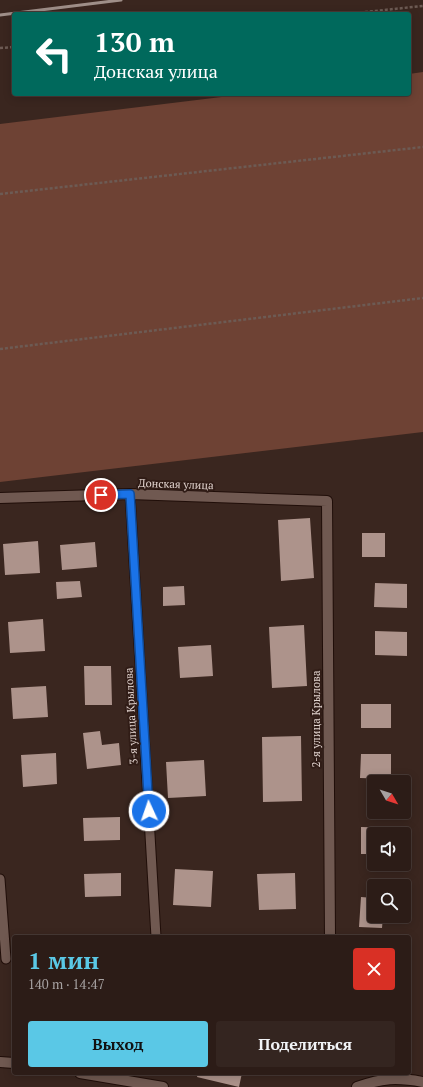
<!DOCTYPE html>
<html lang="ru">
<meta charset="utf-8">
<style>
body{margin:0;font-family:"PT Serif",serif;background:#342520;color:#f1f3f6;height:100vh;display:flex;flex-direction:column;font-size:15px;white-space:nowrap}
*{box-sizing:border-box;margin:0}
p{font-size:13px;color:#a6a1a1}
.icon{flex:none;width:22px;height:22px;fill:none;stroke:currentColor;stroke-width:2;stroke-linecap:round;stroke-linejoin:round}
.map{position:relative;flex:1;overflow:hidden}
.side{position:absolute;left:12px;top:935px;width:399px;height:140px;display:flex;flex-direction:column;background:#2c1c17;border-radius:4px;box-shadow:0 2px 10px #0003,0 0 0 1px #483a36}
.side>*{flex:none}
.top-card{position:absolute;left:12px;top:12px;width:399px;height:84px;border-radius:4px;box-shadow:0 2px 10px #0003,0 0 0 1px #483a36;background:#00695c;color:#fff;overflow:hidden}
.needle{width:26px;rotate:129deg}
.fabs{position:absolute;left:367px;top:775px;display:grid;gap:8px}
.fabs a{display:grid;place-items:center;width:44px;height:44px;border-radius:4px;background:#2c1c17;box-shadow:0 2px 10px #0003,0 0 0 1px #483a36;font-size:20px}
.pin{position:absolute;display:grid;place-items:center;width:34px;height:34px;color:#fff;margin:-17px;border:2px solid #fff;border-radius:50%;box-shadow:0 1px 4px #0007}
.me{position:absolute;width:44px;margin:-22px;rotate:357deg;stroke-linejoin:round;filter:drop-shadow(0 0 3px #0008)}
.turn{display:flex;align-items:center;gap:14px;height:84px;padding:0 16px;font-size:18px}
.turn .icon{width:52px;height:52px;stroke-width:2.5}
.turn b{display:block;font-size:28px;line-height:34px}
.round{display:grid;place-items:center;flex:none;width:42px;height:42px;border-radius:4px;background:#342520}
.summary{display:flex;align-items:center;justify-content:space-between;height:68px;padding:0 16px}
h1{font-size:24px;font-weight:800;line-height:30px;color:#5ac8e6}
.cta{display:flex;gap:8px;margin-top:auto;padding:8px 16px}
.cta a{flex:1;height:46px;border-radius:4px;background:#5ac8e6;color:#111;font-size:16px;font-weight:800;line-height:46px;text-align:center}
.cta a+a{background:#342520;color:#f1f3f6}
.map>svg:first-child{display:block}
.green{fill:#6e4234}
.building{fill:#ad938b}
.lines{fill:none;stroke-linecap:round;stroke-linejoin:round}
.lane-casing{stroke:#200e09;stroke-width:11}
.street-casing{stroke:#200e09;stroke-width:12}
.path{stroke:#6d5b54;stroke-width:2.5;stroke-dasharray:3 2;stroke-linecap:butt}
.lane{stroke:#705951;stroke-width:9}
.street{stroke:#705951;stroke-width:10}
.rail{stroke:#9f8f89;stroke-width:3}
.route-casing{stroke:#114b97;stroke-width:10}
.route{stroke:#1a73e8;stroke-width:7}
.labels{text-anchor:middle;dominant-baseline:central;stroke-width:4;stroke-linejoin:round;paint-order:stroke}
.street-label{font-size:11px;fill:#e1d3ce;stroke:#301c16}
</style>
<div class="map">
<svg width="423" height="1087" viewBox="0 0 423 1087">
<rect width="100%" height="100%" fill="#3a261f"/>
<path class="green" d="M423,72v360l-423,50v-358l246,-30h163v-20z"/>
<path class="building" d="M310,518l4,60 -33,3 -3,-61z
M362,533h23v24h-23z
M38,541l2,32 -35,2 -2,-31z
M95,542l2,25 -35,3 -2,-25z
M80,581l2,16 -25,2 -1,-17z
M375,583l32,1v24l-33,-1z
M184,586l1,19 -22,1v-19z
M43,619l2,32 -35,2 -2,-31z
M304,625l3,61 -35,2 -3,-61z
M375,631l32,1v24l-32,-1z
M211,645l2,31 -33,2 -2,-31z
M84,666h27l1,39h-27z
M46,686l2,31 -35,2 -2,-31z
M361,704h30v24h-30z
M100,731l2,14 17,-2 2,22 -34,4 -4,-36z
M301,736l1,65 -39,1 -1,-65z
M56,753l1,31 -34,3 -2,-32z
M361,754h30v25l-31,-1z
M204,760l2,36 -38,2 -2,-36z
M120,817v23l-36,1 -1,-23z
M361,827l38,1 -1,6h-24v20h-13z
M175,869l38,2 -2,36 -38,-2z
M121,873v23l-36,1 -1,-23z
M295,873l1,36 -37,1 -2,-36z
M361,897l13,1v18h9l-1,12 -23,-1z
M359,935l27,1v1h-27z
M198,1073h44l-3,14 -42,-10z"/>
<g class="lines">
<defs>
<path id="lane" d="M130,494l26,443
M0,879l6,80"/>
<path id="street" d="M0,498l130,-4 197,7 3,436
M0,1062l14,1
M80,1073l83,14
M357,1087c26,-9 39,-10 66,-5"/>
</defs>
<use href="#lane" class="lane-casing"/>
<use href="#street" class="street-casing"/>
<path class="path" d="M345,14l78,-8
M0,48l14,-1
M0,194l423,-47
M0,349l423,-51"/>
<use href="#lane" class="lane"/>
<use href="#street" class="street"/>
<path class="rail" d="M0,15l121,-15"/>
</g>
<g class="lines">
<defs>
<path id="route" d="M101,495l29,-1 19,317"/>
</defs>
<use href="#route" class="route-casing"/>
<use href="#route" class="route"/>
</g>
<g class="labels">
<g class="street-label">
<text transform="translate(176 484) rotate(2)">Донская улица</text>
<text transform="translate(131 716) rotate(-93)">3-я улица Крылова</text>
<text transform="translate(316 719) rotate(-90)">2-я улица Крылова</text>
</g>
</g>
</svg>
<div class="fabs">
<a><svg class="needle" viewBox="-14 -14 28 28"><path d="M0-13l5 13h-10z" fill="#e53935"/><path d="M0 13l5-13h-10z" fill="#a6a1a1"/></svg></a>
<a><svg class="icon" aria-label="sound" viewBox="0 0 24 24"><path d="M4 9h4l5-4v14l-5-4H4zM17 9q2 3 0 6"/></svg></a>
<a><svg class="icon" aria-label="search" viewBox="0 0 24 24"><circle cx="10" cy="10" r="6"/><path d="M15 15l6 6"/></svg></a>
</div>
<div class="pin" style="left:101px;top:495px;background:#d93025"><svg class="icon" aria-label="arrive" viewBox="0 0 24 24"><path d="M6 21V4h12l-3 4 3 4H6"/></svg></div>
<svg class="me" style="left:149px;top:811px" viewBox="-20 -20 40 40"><circle r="17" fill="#1a73e8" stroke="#fff" stroke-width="3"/><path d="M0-11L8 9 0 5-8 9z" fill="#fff"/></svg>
<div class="top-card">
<div class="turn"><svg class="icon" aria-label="left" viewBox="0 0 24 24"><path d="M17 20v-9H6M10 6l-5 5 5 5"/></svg><div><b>130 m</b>Донская улица</div></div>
</div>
<section class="side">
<div class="summary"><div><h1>1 мин</h1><p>140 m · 14:47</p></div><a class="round" style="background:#d93025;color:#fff"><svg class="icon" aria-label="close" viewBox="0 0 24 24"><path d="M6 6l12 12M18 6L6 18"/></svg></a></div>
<div class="cta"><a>Выход</a><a>Поделиться</a></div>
</section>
</div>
